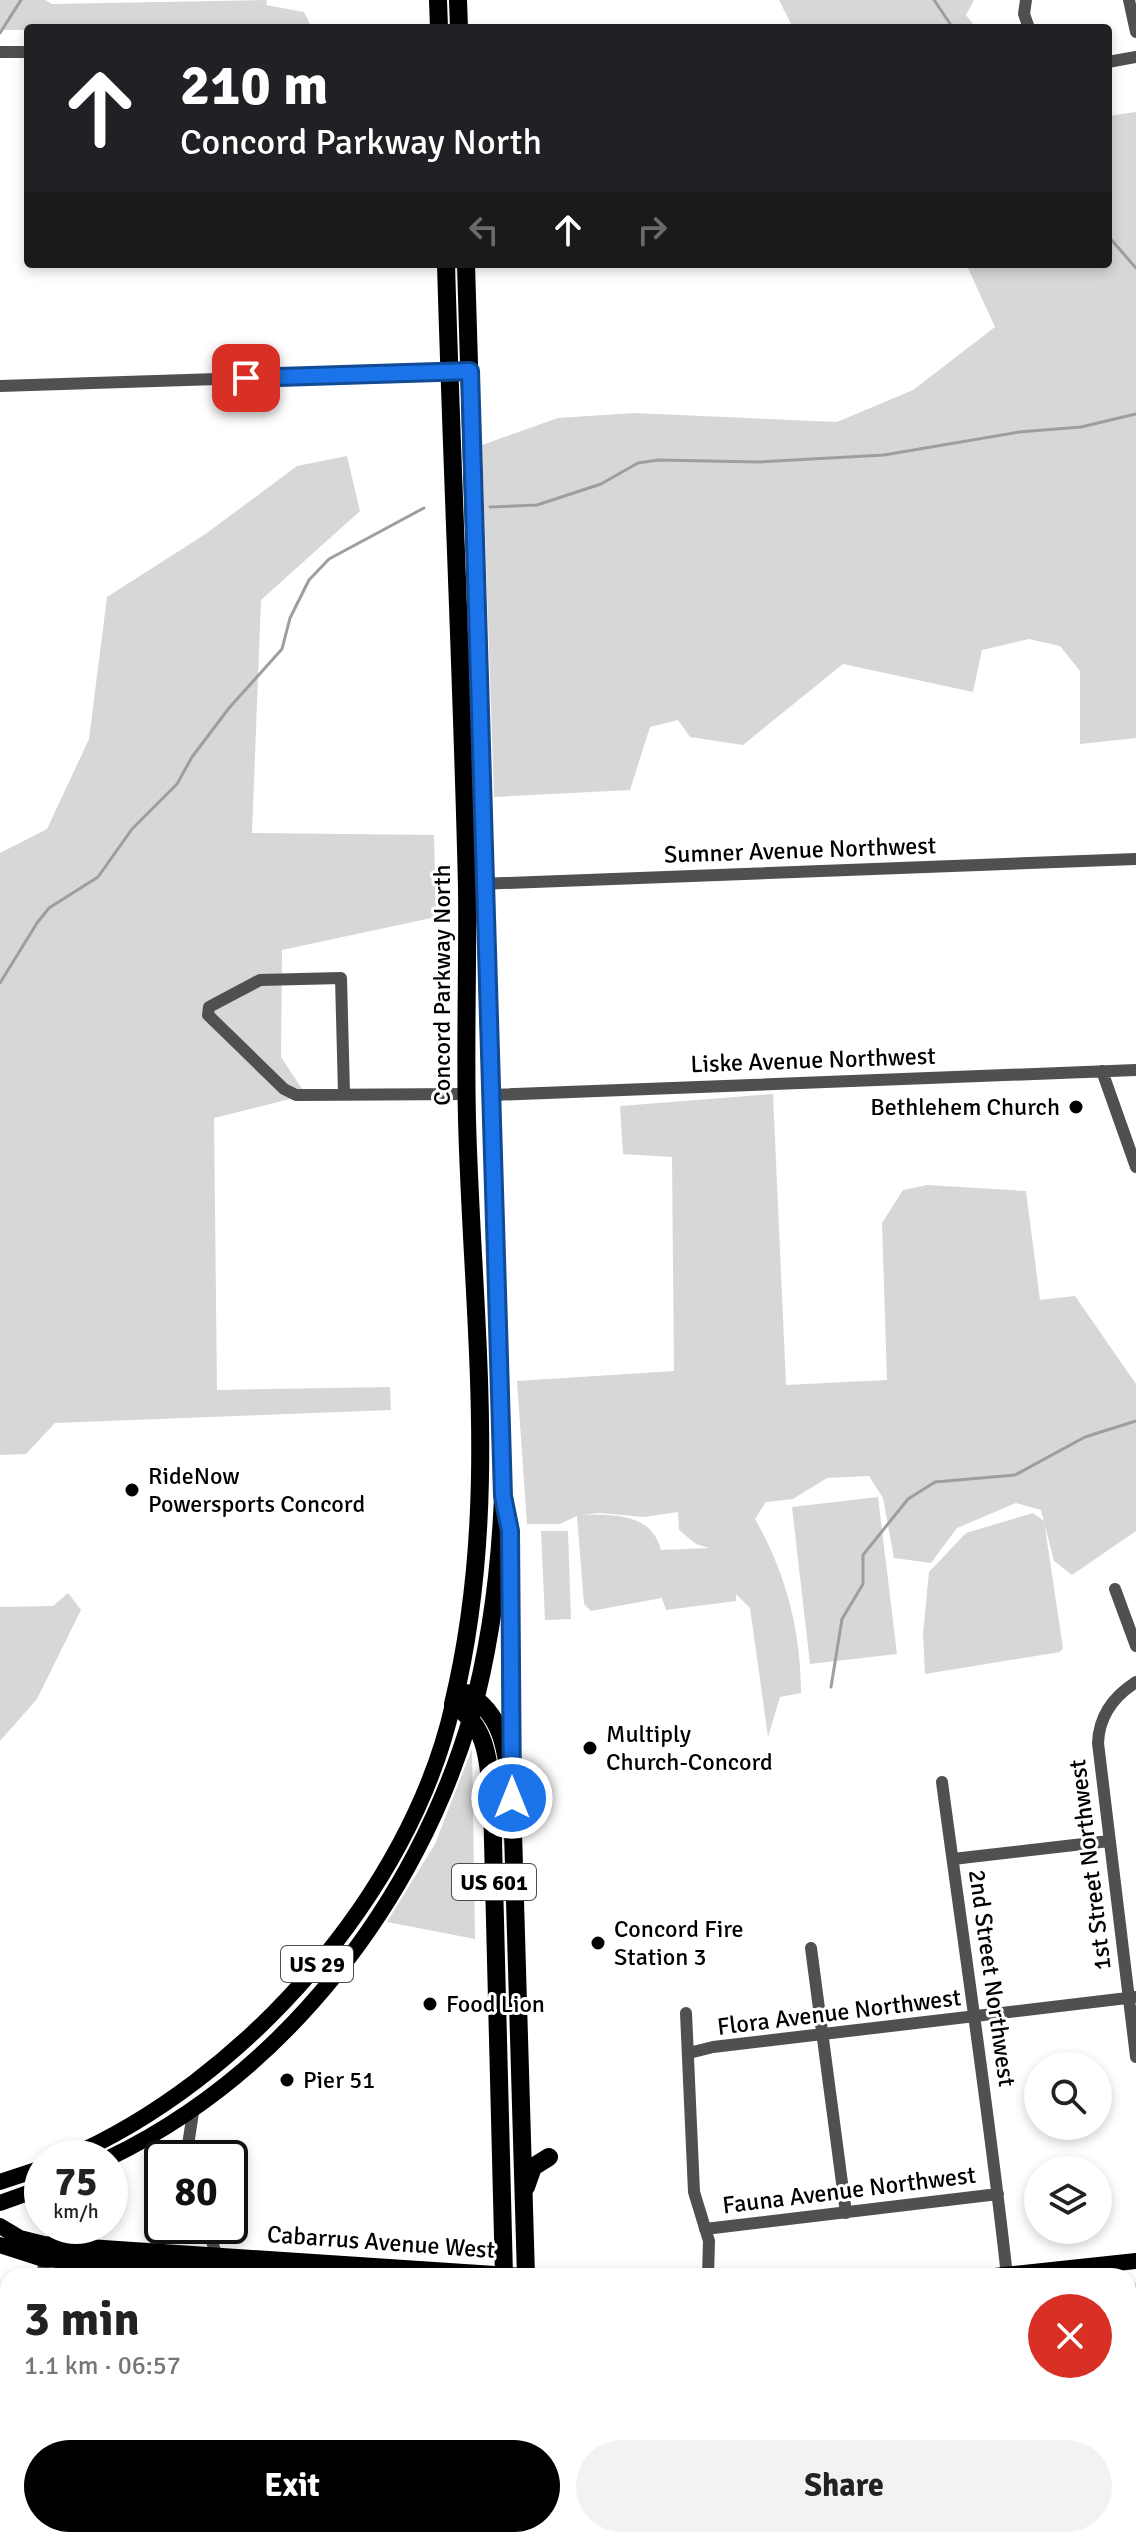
<!DOCTYPE html>
<meta charset="utf-8">
<style>
body{margin:0;font-family:Signika,sans-serif;background:#f2f2f2;color:#222;height:100vh;display:flex;flex-direction:column;font-size:30px;white-space:nowrap}
*{box-sizing:border-box;margin:0}
p{font-size:26px;color:#767676}
.icon{flex:none;width:44px;height:44px;fill:none;stroke:currentColor;stroke-width:2;stroke-linecap:round;stroke-linejoin:round}
.map{position:relative;flex:1;overflow:hidden}
.details{position:absolute;left:0px;top:2268px;width:1136px;height:280px;display:flex;flex-direction:column;background:#fff;border-radius:24px 24px 0 0;box-shadow:0 4px 12px #0003}
.details>*{flex:none}
.hud{position:absolute;left:24px;top:24px;width:1088px;height:244px;border-radius:8px;box-shadow:0 4px 12px #0003;background:#202124;color:#fff;overflow:hidden}
.buttons{position:absolute;left:1024px;top:2052px;display:grid;gap:16px}
.buttons a{display:grid;place-items:center;width:88px;height:88px;border-radius:50%;background:#fff;box-shadow:0 4px 12px #0003;font-size:40px}
.speed{position:absolute;left:24px;top:2140px;display:flex;gap:16px;font-size:40px;font-weight:700;text-align:center}
.speed>*{display:grid;place-content:center;width:104px;height:104px;border-radius:50%;background:#fff;box-shadow:0 4px 12px #0003;line-height:1}
.speed small{font-size:20px;font-weight:400}
.speed .limit{border:4px solid #111;border-radius:12px;background:#fff;color:#111}
.pin{position:absolute;display:grid;place-items:center;width:68px;height:68px;color:#fff;margin:-34px;border-radius:16px;box-shadow:0 4px 12px #0006}
.me{position:absolute;width:88px;margin:-44px;rotate:0deg;stroke-linejoin:round;filter:drop-shadow(0 0 6px #0008)}
.turn{display:flex;align-items:center;gap:28px;height:168px;padding:0 24px;font-size:36px}
.turn .icon{width:104px;height:104px;stroke-width:2.5}
.turn b{display:block;font-size:56px;line-height:68px}
.lanes{display:flex;align-items:center;height:76px;padding:0 24px;background:#0003;justify-content:center;gap:40px;direction:ltr}
.lanes .off{opacity:.35}
.round{display:grid;place-items:center;flex:none;width:84px;height:84px;border-radius:42px;background:#f2f2f2}
.head{display:flex;align-items:center;justify-content:space-between;height:136px;padding:0 24px}
h1{font-size:48px;font-weight:700;line-height:60px}
.action{display:flex;gap:16px;margin-top:auto;padding:16px 24px}
.action a{flex:1;height:92px;border-radius:48px;background:#000;color:#fff;font-size:32px;font-weight:700;line-height:92px;text-align:center}
.action a+a{background:#f2f2f2;color:#222}
.map>svg:first-child{display:block}
.green{fill:#d7d7d7;fill-rule:evenodd}
.lines{fill:none;stroke-linecap:round;stroke-linejoin:round}
.stream{stroke:#9e9e9e;stroke-width:3}
.minor{stroke:#505050;stroke-width:12}
.major{stroke:#000;stroke-width:16}
.highway{stroke:#000;stroke-width:18}
.route-casing{stroke:#114b97;stroke-width:20}
.route{stroke:#1a73e8;stroke-width:14}
.poi-dot{fill:#000;stroke:#fff;stroke-width:3}
.labels{text-anchor:middle;dominant-baseline:central;stroke-width:6;stroke-linejoin:round;paint-order:stroke}
.shield{fill:#fff;stroke:#4c4c4c;stroke-width:2}
.shield-label{font-size:22px;font-weight:bold;fill:#000}
.street-label{font-size:24px;fill:#000;stroke:#fff}
.poi-label{font-size:24px;fill:#000;stroke:#fff;text-anchor:start}
</style>
<div class="map">
<svg width="1136" height="2548" viewBox="0 0 1136 2548">
<rect width="100%" height="100%" fill="#fff"/>
<path class="green" d="M0,0h45l7,4 215,-4 -1,5 38,7 8,16 -312,2z
M779,0h195l-8,15 10,13h-183z
M1136,112v626l-56,6v-73l-20,-25 -31,-7 -47,11 -9,42 -130,-28 -100,81 -53,-8 -12,-17 -28,7 -20,63 -136,7 -12,-352 76,-27 76,-5 203,9 76,-32 82,-63 -29,-63h142v-148z
M347,456l13,55 -99,89 -9,233 182,2 2,82 -154,33 -1,107 25,38 -92,23 3,272 173,-3 1,23 -336,13 -29,31 -26,1v-602l47,-24 42,-90 18,-142 97,-62 93,-69z
M773,1094l13,291 101,-5 -5,-157 21,-33 24,-5 99,6 14,109 35,-4 61,88v147l-64,44 -18,-14 -13,-51 -25,-7 -59,25 -26,35 -37,-5 -11,-60 -14,-22 -42,2 -34,21 -27,3 -11,17c31,54 46,112 46,174l-21,4 -12,40 -18,-129 -14,-14v7l-70,9 -4,-12 -71,13 -7,-7 -7,-88 -17,8h-33l-10,-143 157,-10 -2,-214 -49,-3 -3,-48zM678,1512l1,18 17,14 13,4 -48,2c-9,-37 -49,-36 -80,-35l19,-2 44,4z
M878,1497l19,157 -87,10 -18,-157z
M1033,1513l11,8 19,127 -3,4 -135,22 -2,-40 6,-62 37,-39z
M541,1531h27l3,88 -26,1z
M68,1593l13,17 -44,89 -37,42v-134l53,-1z
M472,1749l3,190 -88,-17 48,-78z
M1136,2283v265h-247l-4,-8h243v-256z
M560,2540h115v8h-115z"/>
<g class="lines">
<path class="stream" d="M934,0l19,28
M0,33l21,-33
M1108,236l28,32
M490,507l47,-2 64,-21 37,-21 20,-3 101,2 125,-7 135,-23 62,-5 55,-13
M0,983l37,-60 12,-15 49,-31 34,-48 45,-45 15,-27 37,-49 53,-59 8,-31 19,-38 20,-21 95,-51
M831,1687l11,-68 21,-35v-29l45,-56 27,-17 80,-7 70,-38 51,-16"/>
<path class="minor" d="M1026,0l-2,14 5,14
M1129,0l7,32
M0,52h28
M1108,62l28,-5
M0,386l470,-15
M480,884l656,-25
M1102,1071l34,96
M344,1093l-3,-115 -81,2 -51,27 -1,8 76,74 12,6 171,-1
M492,1095l644,-25
M1115,1589l21,57
M1136,1682c-22,14 -37,34 -38,61l38,314
M942,1782c22,165 47,329 65,494
M953,1859l156,-18
M811,1948l35,265
M686,2013l8,179 15,49 -1,35
M689,2053l24,-6 423,-50
M186,2158l8,-52
M207,2226l9,28
M705,2229l293,-35
M43,2251l1,25
M98,2540l3,8
M699,2540l15,8"/>
<path class="major" d="M66,2158c177,-76 345,-265 387,-454
M109,2158c176,-85 308,-257 362,-442
M0,2182l42,-14
M0,2203l42,-15
M0,2226l20,12 24,6 479,32
M0,2245l43,14 244,17
M995,2276l141,-15"/>
<path class="highway" d="M438,0l1,28
M458,0l1,28
M446,264c6,208 16,415 21,623 1,78 -2,155 0,232 5,200 34,387 -14,585 36,24 35,57 39,98l12,474
M466,264l37,1232c-3,75 -12,147 -32,220
M510,1557l1,195
M466,1693c40,22 41,65 46,105l14,478
M526,2187l7,-20 16,-10
M532,2540v8"/>
</g>
<g class="lines">
<defs>
<path id="route" d="M246,378l224,-7 33,1125 7,35 2,267"/>
</defs>
<use href="#route" class="route-casing"/>
<use href="#route" class="route"/>
</g>
<g class="poi-dot">
<circle cx="1076" cy="1107" r="8"/>
<circle cx="132" cy="1490" r="8"/>
<circle cx="590" cy="1748" r="8"/>
<circle cx="598" cy="1943" r="8"/>
<circle cx="430" cy="2004" r="8"/>
<circle cx="287" cy="2080" r="8"/>
</g>
<g class="labels">
<g class="shield">
<rect x="452" y="1864" width="84" height="36" rx="6"/>
<rect x="281" y="1946" width="72" height="36" rx="6"/>
</g>
<g class="shield-label">
<text x="494" y="1882">US 601</text>
<text x="317" y="1964">US 29</text>
</g>
<g class="street-label">
<text transform="translate(800 850) rotate(-2)">Sumner Avenue Northwest</text>
<text transform="translate(442 985) rotate(-90)">Concord Parkway North</text>
<text transform="translate(813 1060) rotate(-2)">Liske Avenue Northwest</text>
<text transform="translate(1090 1865) rotate(-97)">1st Street Northwest</text>
<text transform="translate(992 1978) rotate(82)">2nd Street Northwest</text>
<text transform="translate(839 2012) rotate(-7)">Flora Avenue Northwest</text>
<text transform="translate(849 2190) rotate(-7)">Fauna Avenue Northwest</text>
<text transform="translate(381 2242) rotate(4)">Cabarrus Avenue West</text>
</g>
<g class="poi-label">
<text x="1060" y="1107" text-anchor="end">Bethlehem Church</text>
<text x="148" y="1476">RideNow<tspan x="148" dy="28">Powersports Concord</tspan></text>
<text x="606" y="1734">Multiply<tspan x="606" dy="28">Church-Concord</tspan></text>
<text x="614" y="1929">Concord Fire<tspan x="614" dy="28">Station 3</tspan></text>
<text x="446" y="2004">Food Lion</text>
<text x="303" y="2080">Pier 51</text>
</g>
</g>
</svg>
<div class="buttons">
<a><svg class="icon" aria-label="search" viewBox="0 0 24 24"><circle cx="10" cy="10" r="6"/><path d="M15 15l6 6"/></svg></a>
<a><svg class="icon" aria-label="layers" viewBox="0 0 24 24"><path d="M12 4l9 5-9 5-9-5zM3 14l9 5 9-5"/></svg></a>
</div>
<div class="speed"><div>75<small>km/h</small></div><div class="limit">80</div></div>
<div class="pin" style="left:246px;top:378px;background:#d93025"><svg class="icon" aria-label="arrive" viewBox="0 0 24 24"><path d="M6 21V4h12l-3 4 3 4H6"/></svg></div>
<svg class="me" style="left:512px;top:1798px" viewBox="-20 -20 40 40"><circle r="17" fill="#1a73e8" stroke="#fff" stroke-width="3"/><path d="M0-11L8 9 0 5-8 9z" fill="#fff"/></svg>
<div class="hud">
<div class="turn"><svg class="icon" aria-label="ahead" viewBox="0 0 24 24"><path d="M12 20V5M6 11l6-6 6 6"/></svg><div><b>210 m</b>Concord Parkway North</div></div>
<div class="lanes"><svg class="icon off" aria-label="left" viewBox="0 0 24 24"><path d="M17 20v-9H6M10 6l-5 5 5 5"/></svg><svg class="icon" aria-label="ahead" viewBox="0 0 24 24"><path d="M12 20V5M6 11l6-6 6 6"/></svg><svg class="icon off" aria-label="right" viewBox="0 0 24 24"><path d="M7 20v-9h11M14 6l5 5-5 5"/></svg></div>
</div>
<section class="details">
<div class="head"><div><h1>3 min</h1><p>1.1 km · 06:57</p></div><a class="round" style="background:#d93025;color:#fff"><svg class="icon" aria-label="close" viewBox="0 0 24 24"><path d="M6 6l12 12M18 6L6 18"/></svg></a></div>
<div class="action"><a>Exit</a><a>Share</a></div>
</section>
</div>
